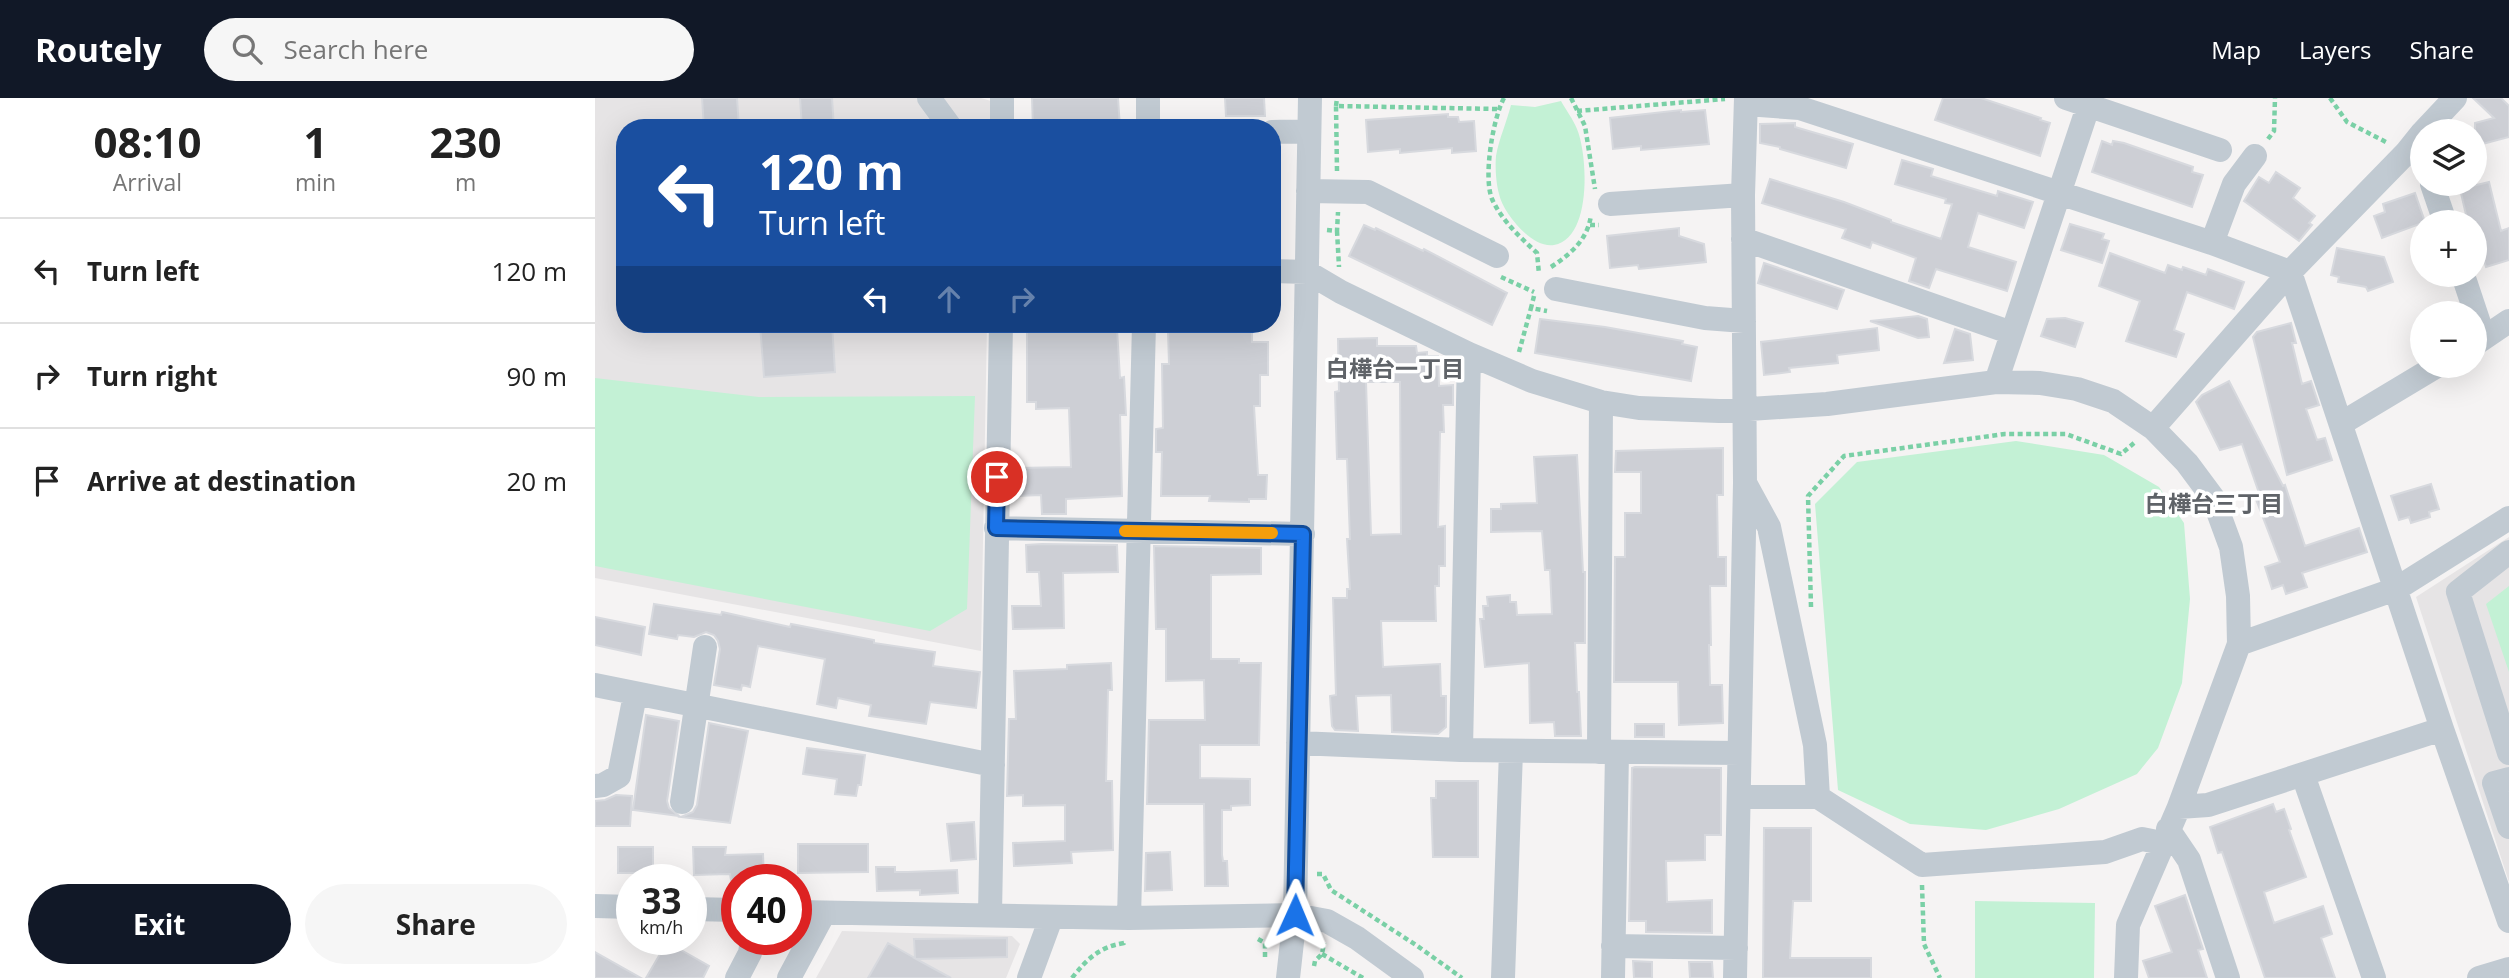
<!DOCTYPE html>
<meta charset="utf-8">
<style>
body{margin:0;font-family:"Open Sans","Noto Sans JP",sans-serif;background:#f6f6f6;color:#222;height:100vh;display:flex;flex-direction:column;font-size:26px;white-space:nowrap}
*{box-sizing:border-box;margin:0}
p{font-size:23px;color:#767676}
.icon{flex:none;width:38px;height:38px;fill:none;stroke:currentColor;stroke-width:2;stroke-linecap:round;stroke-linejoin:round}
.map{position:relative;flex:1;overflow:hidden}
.sheet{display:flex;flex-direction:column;background:#fff;width:595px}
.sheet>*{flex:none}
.guide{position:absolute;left:21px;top:21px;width:665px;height:214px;border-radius:28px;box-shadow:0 7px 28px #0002;background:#1a4fa0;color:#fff;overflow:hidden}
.fabs{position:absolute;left:1815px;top:21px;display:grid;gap:14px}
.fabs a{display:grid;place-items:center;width:77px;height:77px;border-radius:50%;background:#fff;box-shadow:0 7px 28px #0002;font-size:35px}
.speed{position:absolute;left:21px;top:766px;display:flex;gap:14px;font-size:35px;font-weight:700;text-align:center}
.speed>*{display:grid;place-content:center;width:91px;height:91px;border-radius:50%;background:#fff;box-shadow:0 7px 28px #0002;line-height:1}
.speed small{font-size:18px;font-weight:400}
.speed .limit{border:10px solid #d22;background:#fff;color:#111}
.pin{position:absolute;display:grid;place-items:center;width:60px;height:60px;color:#fff;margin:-30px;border:4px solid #fff;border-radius:50%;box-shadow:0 2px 7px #0007}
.me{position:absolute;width:77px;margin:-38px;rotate:1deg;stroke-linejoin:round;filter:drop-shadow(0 0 5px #0008)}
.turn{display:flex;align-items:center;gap:24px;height:147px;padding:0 28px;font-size:32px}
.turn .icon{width:91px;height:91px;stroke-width:2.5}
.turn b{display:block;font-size:49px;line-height:60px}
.lanes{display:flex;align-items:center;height:66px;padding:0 28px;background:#0003;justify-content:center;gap:35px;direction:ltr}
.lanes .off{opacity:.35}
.eta{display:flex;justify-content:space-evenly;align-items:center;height:119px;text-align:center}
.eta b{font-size:42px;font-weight:700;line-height:49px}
.cta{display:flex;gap:14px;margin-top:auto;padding:14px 28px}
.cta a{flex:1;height:80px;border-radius:42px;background:#111827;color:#fff;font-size:28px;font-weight:700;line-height:80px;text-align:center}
.cta a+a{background:#f6f6f6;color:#222}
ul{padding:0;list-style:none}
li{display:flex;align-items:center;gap:21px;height:105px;padding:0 28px;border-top:2px solid #e0e0e0}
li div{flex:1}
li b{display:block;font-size:26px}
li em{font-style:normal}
header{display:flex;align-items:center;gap:42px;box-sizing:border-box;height:98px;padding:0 35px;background:#111827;color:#fff}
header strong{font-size:33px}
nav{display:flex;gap:38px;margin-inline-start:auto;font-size:24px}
.search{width:490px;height:63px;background:#f6f6f6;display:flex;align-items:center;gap:18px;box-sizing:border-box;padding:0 24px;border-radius:38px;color:#767676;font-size:26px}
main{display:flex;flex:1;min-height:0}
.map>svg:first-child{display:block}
.education{fill:#e6e4e5}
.green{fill:#c3f1d5}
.building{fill:#cdcfd5;stroke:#d7d9de;stroke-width:2;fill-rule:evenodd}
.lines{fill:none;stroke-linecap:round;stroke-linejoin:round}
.path{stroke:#7ad0a6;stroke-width:4.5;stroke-dasharray:5 3.5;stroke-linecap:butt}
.minor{stroke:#c1cad2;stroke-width:24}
.route-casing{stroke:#114b97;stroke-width:18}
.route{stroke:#1a73e8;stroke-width:12}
.slow{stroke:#f59e0b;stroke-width:12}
.labels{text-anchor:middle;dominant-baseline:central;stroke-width:7;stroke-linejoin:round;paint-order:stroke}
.neighbourhood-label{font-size:23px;font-weight:bold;fill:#5f6368;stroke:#fff}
</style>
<header>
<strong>Routely</strong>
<div class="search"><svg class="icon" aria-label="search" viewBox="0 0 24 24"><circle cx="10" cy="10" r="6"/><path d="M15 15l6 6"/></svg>Search here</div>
<nav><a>Map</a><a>Layers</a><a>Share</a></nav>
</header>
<main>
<section class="sheet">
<div class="eta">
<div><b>08:10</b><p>Arrival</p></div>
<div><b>1</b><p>min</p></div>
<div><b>230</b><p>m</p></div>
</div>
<ul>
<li><svg class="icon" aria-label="left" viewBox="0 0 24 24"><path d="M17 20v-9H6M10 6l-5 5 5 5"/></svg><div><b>Turn left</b></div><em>120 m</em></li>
<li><svg class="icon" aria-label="right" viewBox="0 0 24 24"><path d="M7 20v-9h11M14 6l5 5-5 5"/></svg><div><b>Turn right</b></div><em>90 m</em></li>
<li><svg class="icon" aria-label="arrive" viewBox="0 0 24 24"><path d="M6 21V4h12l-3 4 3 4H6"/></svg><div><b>Arrive at destination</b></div><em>20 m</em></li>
</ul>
<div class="cta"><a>Exit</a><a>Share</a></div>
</section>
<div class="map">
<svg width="1914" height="880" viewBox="0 0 1914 880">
<rect width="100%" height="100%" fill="#f5f3f3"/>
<path class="education" d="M0,0h386l10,3 -1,27h-365v196h362l-6,327 -386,-73z
M1914,439v345l-93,-285z
M247,833l170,5 8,8 -14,34h-190z"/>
<path class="green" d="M966,3c5,9 12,18 16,28 11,26 15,110 -23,116 -22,4 -51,-32 -55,-51 -3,-11 -4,-27 -3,-38 3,-17 11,-35 15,-51l24,2z
M0,280l164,19 216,-1 -8,213 -37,22 -335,-65z
M1421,343l88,14 55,32 25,36 6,76 -8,84 -24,65 -21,26 -78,35 -73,21 -76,-6 -72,-34 -23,-286 42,-42z
M1914,488v86l-23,-68z
M1380,803l120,2 -1,75h-119z"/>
<path class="building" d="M107,0h35l2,30h-35z
M205,0h32l2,30h-32z
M437,0h86l2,30h-87z
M630,0h39l1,18h-39z
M1348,0h38l60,20 -1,2 10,3 -10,33 -105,-36z
M1878,0h28l8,8v31l-34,9v-23l19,-5z
M1086,12v2l24,-2 4,34 -68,6v-4l-28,3 -3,-31z
M853,16v3h10l1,5 15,-1 2,30 -24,2v-5l-52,5v-4l-32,3 -2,-32z
M1200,25v4l58,17 -7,24 -66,-19v-2l-20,-4v-19z
M1507,43l10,4 1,-4 11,2 69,24 -1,5 11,3 -11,32 -100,-35z
M1307,62l31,9 -2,7 66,20 1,-5 35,11 -9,26 -46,-15 -10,34 48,15 -9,29 -71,-22 -7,19 -20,-7 7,-23 -44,-16 -2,6 -28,-10 4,-9 -84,-26 8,-24 74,23 47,18v2l50,17 11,-35 -7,-1 1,-4 -51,-15z
M1681,74l24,16 -7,10 22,18 -6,7 3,2 -13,16 -55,-40 15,-24 10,6z
M1894,84l12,49 8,-3v32l-23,7 -11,-34v-11l-8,-3 -7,-30z
M1820,95l10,29 -43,16 -8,-22 11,-4 -2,-8z
M1475,126l34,10 -2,5 7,2 -7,22 -41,-13z
M769,127l11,5 1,-2 47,23 1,-2 83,44 -15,32 -143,-69z
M1084,130v8l25,8 2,18 -67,7 -1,-4 -28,3 -3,-32z
M1742,150l47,9 9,25 -25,9 -2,-4 -28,-5 1,-5 -8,-2z
M1515,155l55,20 3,-8 14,5 1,-3 23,8 2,-6 36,13 -10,27 -47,-17 -13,38 10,4 -8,23 -50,-16 14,-40 -41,-15z
M1169,165l80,27 -7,19 -79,-26z
M1323,218l9,3 2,18 -11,1 -48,-17z
M1470,220l18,5 -8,24 -34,-11 6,-17z
M945,221l65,8 78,14 -1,3 15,3 -6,34 -156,-28z
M1696,225l5,20h-4l10,41 9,-3 8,24 -13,4 11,31 8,-2 7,22 -45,15 -34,-138 4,-5z
M165,226h72l3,48 -71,5z
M473,228v5l49,-2 3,49 4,-1 2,38h-6l2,81 -56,3v15h-24l-1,-19 -28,1v-28l58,-1 -2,-59 -33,1v-7h-9v-75z
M1282,230l2,22 -42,5 1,8 -49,5 1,4 -26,3 -3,-33z
M657,231v13h16v33h-8v31h-6l4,69h9l-1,24h-17v3l-40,-1 1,-5h-49l1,-44h-6v-23l7,-1 -1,-64h7l-1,-33z
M1360,231l15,5 3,26 -29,3z
M782,240v8h39l1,7 10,-1v4h11l1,30 14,-1v20h-10l1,27h-4l-2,95 7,-1v40h-6v20h-4l1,35h-55l2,46 57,-3 1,32h5v31l-8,7 -46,-2 -1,-37 -35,1 2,35 -23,-1 -3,-4 -2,-30 6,-1 -3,-97h14v-9h3l-3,-50h3l-3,-80h-10l-2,-67 4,-1 -1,-52zM771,284h34l1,152 -30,1z
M1634,283l54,105 2,-1 20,61 54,-18 8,24 -65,21 5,14 -21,7 -3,-9 -11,4 -7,-22 15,-5 -26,-68 5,-1 -17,-49 -22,6 -24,-48 6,-7z
M1128,350v47h-6l1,62h8v29h-16l1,59h-2l1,40h12l1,38 -44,2 -1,-43h-64l1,-125h10v-44h16v-41h-26l1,-21z
M982,357l6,117h2v71h-10l2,49h2l2,44h-26l-1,-14 -24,1 -1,-60 -44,4 -5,-48h4l-1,-13h5l-1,-9 23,-2v7h6l1,13 35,-1 -2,-44h-5l-3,-39 -51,1v-23h10v-5l36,-1 -3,-46z
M1836,386l8,25 -10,3 1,5 -19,6 -2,-6 -10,3 -8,-24z
M447,446l75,1 1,27 -55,1 1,55 -51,1 -1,-23h29l-2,-34h-12l-1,-27z
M559,448l107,2v26l-50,1v84h28v4h22l-2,82h-59v33l50,1v26l-19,1v4h-9v45l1,6h4l1,25h-23l-1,-82h-57l2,-84h56l-1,-40 -38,1v-52h-10z
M59,506l67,11 1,-3 68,15 1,-3 83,16v3l61,9 -2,14 47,6 -4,36 -46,-6 -4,22 -57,-8 2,-11 -33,-7 -2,10 -19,-4 8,-45 -67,-13 -8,41 -8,-2 -1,5 -27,-5 6,-36 -2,-8 -4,-6 -8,-3 -12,5 -16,-2 -1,4 -28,-5z
M0,519l50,10 -4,28 -46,-10z
M516,565l1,27h-4l-2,91h6l1,69 -42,2 1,11 -58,3 -1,-23 52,-2v-36l-42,1v-11l-16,1 2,-77h7l-2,-48 53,-2v-4z
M51,617l33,6 -12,80 2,7 10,8 -46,-6z
M114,625l39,8 -18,92 -49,-6 12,-5 4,-7z
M1040,626h29v13h-29z
M212,650l58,7 -4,30h-3l-2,11 -21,-2 2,-15 -34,-5z
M1040,669l86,1v67h-16v25l-39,1 1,41 45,-2v33l-66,-1v-11h-17l3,-153z
M841,683h42v76h-45l-2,-59h5z
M21,697l16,1 -2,30h-35v-25l10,-1z
M1678,706l3,8 8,-3 7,20 -2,1 17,47 -42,15 10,31 49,-17 9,28 -11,4 14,40h-70l-43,-126 -4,1 -8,-26z
M379,724l2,37 -25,2 -4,-37z
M1169,730h47v73h-18l-3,57h81v20h-108z
M203,746h70v28l-70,1z
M23,749h35v26h-35z
M98,749h33l-1,8 38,-1 1,26h-33l-1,-6 -36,1z
M575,754l2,38 -27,1 1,-38z
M281,769h19v5h13l49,-2 1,23 -38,2v-5l-43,1z
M1590,797l18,54 -5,1 9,28h-58l-6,-17 29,-9 -17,-46z
M412,840v19l-91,2 35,19h-83l20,-35 27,15 -1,-19z
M72,844l42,24 -6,12h-57z
M0,854l46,26h-46z
M1038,863l19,1v16h-18z
M1094,864h23l1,16h-23z"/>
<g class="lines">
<path class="path" d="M909,0c-11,20 -21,79 -12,101 10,22 28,38 45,54l2,21
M976,0l14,28 10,63
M1735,0l17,24 39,20
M741,8l1,-8
M982,13l148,-12
M1673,41l6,-8 1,-33
M742,73l-1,-65 162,3
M995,127h9
M732,132l10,1 1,-19
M742,133l2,36
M956,169c20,-13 37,-28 40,-52
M906,179l33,15
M939,198l-3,12 16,3
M924,254l12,-44
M1216,509l-3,-111 36,-40 161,-22h61l55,20 13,-11
M722,776h6l8,16 85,55 46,33
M1327,787l2,59 16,34
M663,841l7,4v15
M727,856l41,24
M719,868l1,-5 7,-7 2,-11
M477,880c15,-19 27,-31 52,-35l1,-3"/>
<path class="minor" d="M334,0l22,30
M407,0v30
M715,0l-15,817 32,6 30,17 55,40
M1471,0l154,52
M1151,6l54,4 412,135 78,29 152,457 67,192
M553,30v-30
M1829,33l31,-33
M677,34l37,-1
M1837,86l13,38
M713,93l60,1 129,64
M1015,106l133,-9
M1148,141l269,94
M1617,145l22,-59 21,-28
M677,173l35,1 34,20 128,62 63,27 69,21 38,6 80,3 108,-7 169,-22 44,1 37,6 36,12 40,27 34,35 26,35 18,49 7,49 1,48 -60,163 -51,118 -2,53
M1868,177l21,63
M961,191l149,29 39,3
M1880,246l34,-23
M874,256l-8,396 278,3
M1401,284l95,-284
M1747,325l95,-57
M1558,330l137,-156 116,-119 16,-20
M401,430l307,6
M1914,454l-51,40 51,161
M1644,546l157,-55 113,-71
M0,587l398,80
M703,645l163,7
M1004,654l2,-350
M1708,677l71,203
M1914,681l-15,4 15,44
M0,688l8,-1 16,-9 16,-81
M1145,699h78l-3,-52 -46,-218 -24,-44
M1223,699l104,68 183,-13 37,-13 20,4
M87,704l23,-155
M1584,709l29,-2 234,-76
M1573,731l21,31 39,118
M0,808l37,1
M96,811l46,1
M201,814l333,6 166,-3 -7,63
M395,816l11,-590
M534,820l15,-594
M1018,848l123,2
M142,880l13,-25 2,-13
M194,880l35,-65
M434,880l22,-60
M908,880l8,-227
M1018,880l4,-226
M1140,880l10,-495 -2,-288 3,-97
M1884,880l30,-9"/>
</g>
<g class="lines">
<defs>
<path id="route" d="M402,379l-1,51 307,6 -8,381"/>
</defs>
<use href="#route" class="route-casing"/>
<use href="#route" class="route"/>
<path class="slow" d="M530,433l147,2"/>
</g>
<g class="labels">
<g class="neighbourhood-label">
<text x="800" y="270">白樺台一丁目</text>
<text x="1619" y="405">白樺台三丁目</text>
</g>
</g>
</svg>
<div class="fabs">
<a><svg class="icon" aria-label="layers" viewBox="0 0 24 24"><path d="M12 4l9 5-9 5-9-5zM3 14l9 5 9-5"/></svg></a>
<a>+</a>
<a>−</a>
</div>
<div class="speed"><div>33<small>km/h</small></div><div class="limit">40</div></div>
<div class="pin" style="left:402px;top:379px;background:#d93025"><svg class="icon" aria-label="arrive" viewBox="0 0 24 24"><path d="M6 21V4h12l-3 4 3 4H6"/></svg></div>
<svg class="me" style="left:700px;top:817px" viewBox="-20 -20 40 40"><path d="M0-17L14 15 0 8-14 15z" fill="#1a73e8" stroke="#fff" stroke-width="4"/></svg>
<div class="guide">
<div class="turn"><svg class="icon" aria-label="left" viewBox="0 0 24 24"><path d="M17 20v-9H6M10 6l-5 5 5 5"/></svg><div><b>120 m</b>Turn left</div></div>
<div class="lanes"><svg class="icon" aria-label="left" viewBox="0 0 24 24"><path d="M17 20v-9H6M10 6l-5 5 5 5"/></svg><svg class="icon off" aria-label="ahead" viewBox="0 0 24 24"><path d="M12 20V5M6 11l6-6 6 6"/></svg><svg class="icon off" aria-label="right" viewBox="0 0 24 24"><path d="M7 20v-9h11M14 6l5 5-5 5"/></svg></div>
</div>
</div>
</main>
